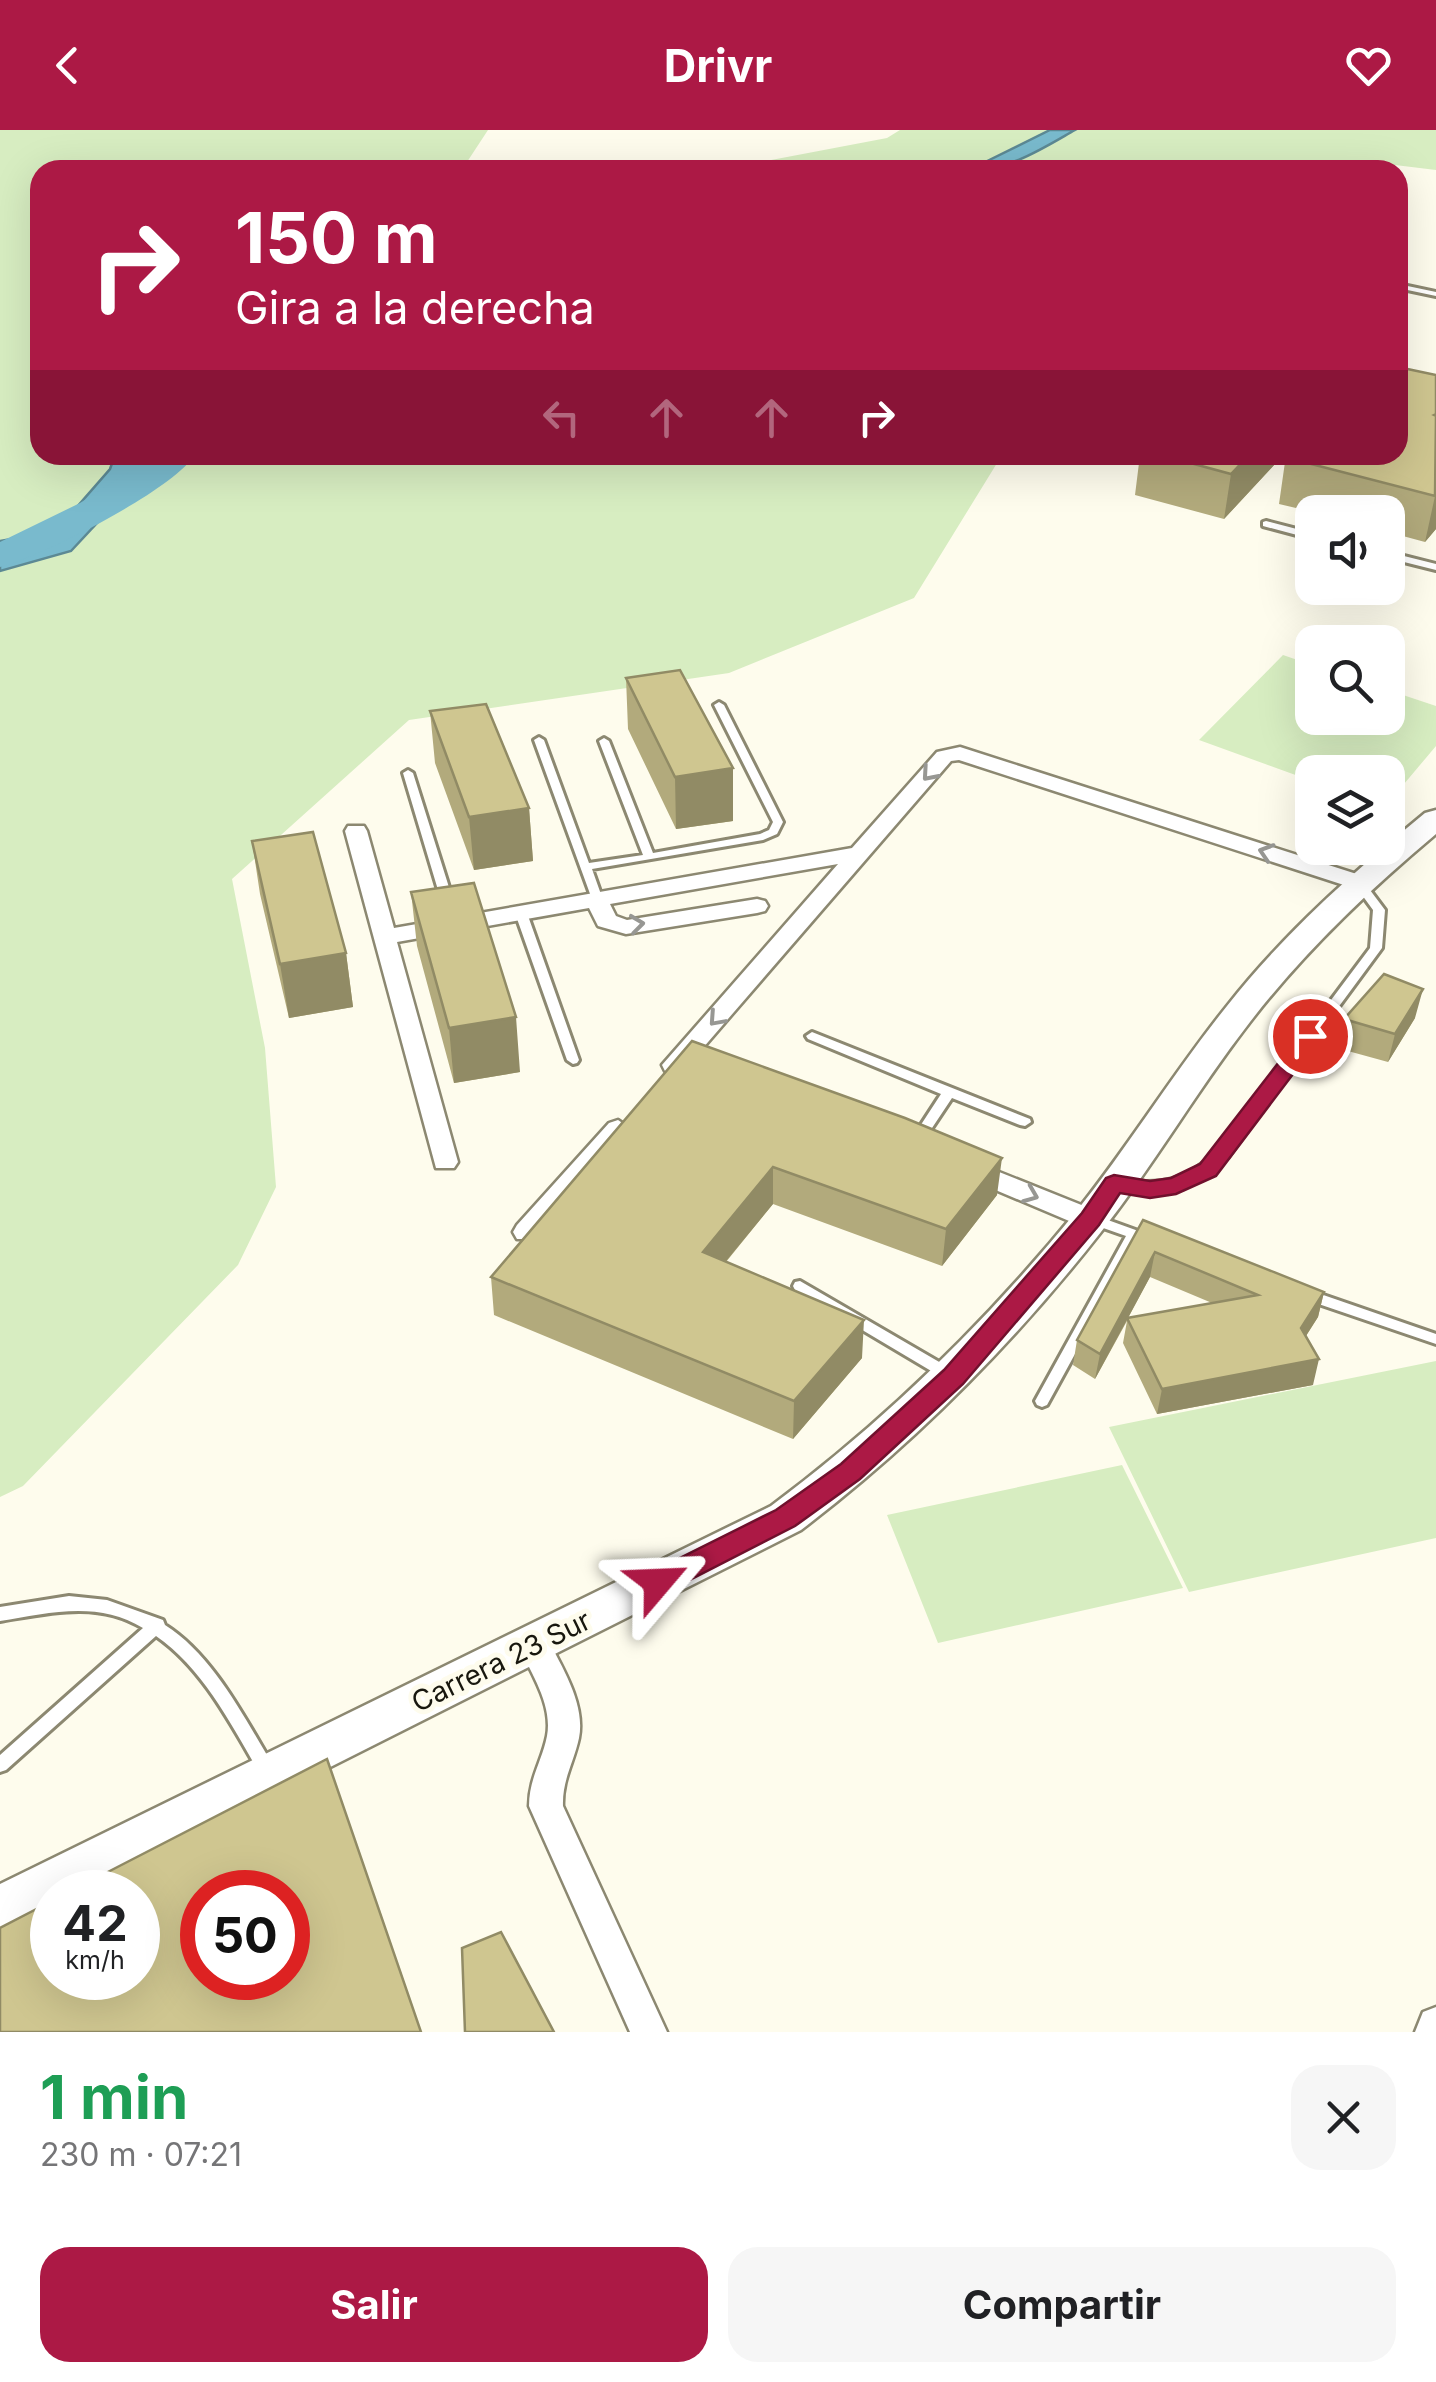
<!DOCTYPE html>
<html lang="es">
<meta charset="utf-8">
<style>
body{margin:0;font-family:Inter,sans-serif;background:#f6f6f6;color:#202124;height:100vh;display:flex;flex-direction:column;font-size:38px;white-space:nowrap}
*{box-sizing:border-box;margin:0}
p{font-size:32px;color:#757577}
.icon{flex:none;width:55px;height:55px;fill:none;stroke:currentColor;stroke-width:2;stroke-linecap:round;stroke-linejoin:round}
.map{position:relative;height:1902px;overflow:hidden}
.drawer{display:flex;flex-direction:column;background:#fff;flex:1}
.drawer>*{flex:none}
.guide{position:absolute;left:30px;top:30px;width:1378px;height:305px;border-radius:30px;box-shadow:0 10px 40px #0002;background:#ac1945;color:#fff;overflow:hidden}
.controls{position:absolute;left:1295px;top:365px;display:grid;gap:20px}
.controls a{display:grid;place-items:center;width:110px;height:110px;border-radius:20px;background:#fff;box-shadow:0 10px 40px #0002;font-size:50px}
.speed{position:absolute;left:30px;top:1740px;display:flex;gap:20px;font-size:50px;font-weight:700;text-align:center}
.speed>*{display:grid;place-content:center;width:130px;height:130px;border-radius:50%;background:#fff;box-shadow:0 10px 40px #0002;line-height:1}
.speed small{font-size:25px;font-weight:400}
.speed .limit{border:15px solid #d22;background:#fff;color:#111}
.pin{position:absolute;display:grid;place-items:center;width:85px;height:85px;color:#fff;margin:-42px;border:5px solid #fff;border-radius:50%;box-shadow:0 2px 10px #0007}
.me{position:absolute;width:110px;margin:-55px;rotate:64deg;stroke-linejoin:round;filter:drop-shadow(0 0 8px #0008)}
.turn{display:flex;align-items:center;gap:35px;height:210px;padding:0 40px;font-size:45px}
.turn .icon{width:130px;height:130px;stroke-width:2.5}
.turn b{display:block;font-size:70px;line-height:85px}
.lanes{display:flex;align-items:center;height:95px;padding:0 40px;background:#0003;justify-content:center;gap:50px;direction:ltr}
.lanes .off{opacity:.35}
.round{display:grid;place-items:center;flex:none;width:105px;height:105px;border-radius:30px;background:#f6f6f6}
.overview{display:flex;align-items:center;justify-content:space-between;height:170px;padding:0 40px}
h1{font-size:60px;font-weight:700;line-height:75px;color:#1e9e55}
.button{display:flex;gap:20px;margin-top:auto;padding:20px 40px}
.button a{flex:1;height:115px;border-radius:30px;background:#ac1945;color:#fff;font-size:40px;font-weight:700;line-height:115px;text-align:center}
.button a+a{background:#f6f6f6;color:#202124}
header{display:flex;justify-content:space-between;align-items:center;height:130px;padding:0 40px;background:#ac1945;color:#fff;font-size:45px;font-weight:700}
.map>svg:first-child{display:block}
.green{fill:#d7edc1}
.water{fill:#79bacd;stroke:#5c8994;stroke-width:2.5}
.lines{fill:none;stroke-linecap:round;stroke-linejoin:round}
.river{fill:#79bacd;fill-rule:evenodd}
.service-casing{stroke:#8c8871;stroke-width:6}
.minor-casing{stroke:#8c8871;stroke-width:5}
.secondary-casing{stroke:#8c8871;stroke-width:5}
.service{fill:#fff;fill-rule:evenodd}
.minor{fill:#fff;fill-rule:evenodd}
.secondary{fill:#fff;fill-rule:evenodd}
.wall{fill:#b2aa7c;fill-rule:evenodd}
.shaded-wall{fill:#918b65}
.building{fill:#cfc690;stroke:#918b65;stroke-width:2.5;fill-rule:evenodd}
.oneway{stroke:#979793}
.route{fill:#ac1945;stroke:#70102d;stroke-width:2.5}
.labels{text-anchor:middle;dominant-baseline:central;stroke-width:10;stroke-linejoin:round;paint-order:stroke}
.street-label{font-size:28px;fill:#18170e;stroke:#fefced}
</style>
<header><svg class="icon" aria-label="back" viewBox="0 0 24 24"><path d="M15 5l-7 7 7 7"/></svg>Drivr<svg class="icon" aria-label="heart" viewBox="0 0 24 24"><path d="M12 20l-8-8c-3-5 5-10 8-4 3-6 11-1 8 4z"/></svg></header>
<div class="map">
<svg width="1436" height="1902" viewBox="0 0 1436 1902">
<rect width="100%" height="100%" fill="#fefced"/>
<path class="green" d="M0,0h488l-21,32 12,8h-439v285h962l-88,143 -185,75 -320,47 -177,159 33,169 11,139 -38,78 -215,221 -23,11z
M900,0h536v40l-41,-5 -11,5h-666l169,-32z
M1283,525l29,10v53h76v-28l48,16v40l-48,57v-31h-76v9l-113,-41z
M1436,1231v177l-247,54 -80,-165z
M1122,1335l61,123 -245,55 -51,-128z"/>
<path class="water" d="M1050,0h25c-35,20 -65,40 -106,40z
M115,325h38l-1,9 -81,87 -71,20v-30l56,-10 54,-62z"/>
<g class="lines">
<path class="river" d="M156,325h39c-24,36 -152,101 -195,112v-25l80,-39z"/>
<defs>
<path id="service" d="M1398,154l38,8v4l-38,-8z
M1266,391l46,12v6l-49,-13v-4z
M1388,422l48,12v6l-48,-12z
M719,572l5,3 59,117 -6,12 -14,6 -171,29 11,31 -6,3 -4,-1 -59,-162 5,-3 5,3 45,123 54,-8 -44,-114 5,-3 5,3 44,112 107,-19 9,-4 4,-8 -59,-117z
M408,640l5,3 40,127 -2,2 -4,1 -6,-3 -38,-127z
M1360,751l4,1 21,28 -3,38 -154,209c-32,30 -69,41 -112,31l-2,-3 2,-3 5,-2c42,6 66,0 97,-29l152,-203 3,-38 -19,-26z
M521,779l6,4 52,147 -2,3 -4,1 -6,-4 -52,-147z
M812,902l218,87 1,3 -6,4 -5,-1 -68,-27 -30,45h-10l-1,-3 30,-46 -133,-55 -2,-3z
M1094,1085l61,22 2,3 -2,3 -5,2 -13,-4 -90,164 -5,2 -5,-2 -2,-4 91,-165 -37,-13 -2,-3 2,-3z
M800,1151l153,89 2,4 -2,4 -5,1 -5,-1 -148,-88 -2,-4 2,-4z
M1306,1159l130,45v10l-135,-46 -2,-4 2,-4z
M69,1466l38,4 56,20 2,5c48,30 80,94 109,142l2,5 -2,5 -6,2 -6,-2c-29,-49 -58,-108 -106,-141l-150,134 -6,2v-17l143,-127c-45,-28 -95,-15 -143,-7v-14z"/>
<path id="minor" d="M960,617l406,130 3,5 -3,5h-16l-391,-127 -8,1 -268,310h-18l-3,-6 176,-201 -228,40 6,12 11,4 130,-21 8,2 3,5 -3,5 -8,2 -131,21 -28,-8 -9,-18 -192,34 61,220 -4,6h-18l-91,-337 3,-5h16l3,5 27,97 458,-80 85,-96z
M618,990l13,9 -4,6 -92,104h-18l-4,-7 4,-7 92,-102z
M969,1030l130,52 4,7 -4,7h-18l-121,-51 -4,-6 4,-6z
M534,1500l11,4c15,30 41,69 34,104 -5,24 -17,42 -16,68l104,226h-37l-101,-226c0,-27 13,-45 18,-70 6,-32 -17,-64 -29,-92l5,-10z
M1436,1877v25h-21l8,-20z"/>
<path id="secondary" d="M1436,680v24c-68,57 -132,118 -186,188 -53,68 -96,143 -149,210 -88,112 -187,212 -300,298l-719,362h-30v16l-52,24v-48l771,-378c114,-85 214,-183 304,-293 54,-67 98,-140 152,-207 58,-74 129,-136 198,-193z"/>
</defs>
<use href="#service" class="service-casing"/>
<use href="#minor" class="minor-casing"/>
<use href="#secondary" class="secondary-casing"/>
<use href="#service" class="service"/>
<use href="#minor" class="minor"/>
<use href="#secondary" class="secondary"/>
</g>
<path class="wall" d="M1436,245v154l-11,13 -37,-10v-20h-75l-34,-8 7,-49h112z
M1140,325h136l-1,9 -51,55 -89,-24z
M626,548l107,143 -57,8 -48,-100z
M430,581l99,97 4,53 -59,9 -39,-107z
M252,711l94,112 7,54 -64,11 -29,-124z
M411,762l109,180 -66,11 -37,-137z
M1415,888l-27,44 -51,-14 7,-29z
M692,911l305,154 -55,71 -169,-62 -47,58 136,96 -69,81 -299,-124 -3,-38z
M1143,1090l181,72 -6,25 -12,19 7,49 -156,29 -34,-71 4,-22 -32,58 -22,-14 4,-25zM1150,1147l62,26 -84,15z"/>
<path class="shaded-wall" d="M1249,325h27l-1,9 -51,55 7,-45z
M1436,365v34l-11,13 10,-46z
M733,638v53l-57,8 -1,-52z
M529,678l4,53 -59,9 -5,-53z
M346,823l7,54 -64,11 -9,-54z
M1423,859l-8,29 -27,44 7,-28z
M516,887l4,55 -66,11 -5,-55z
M1002,1028l-5,37 -55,71 4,-37z
M773,1037v37l-70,85v-37z
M1155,1122l-5,25 -55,102 5,-25z
M1324,1162l-6,25 -23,36 6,-25z
M864,1190l-2,38 -69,81 1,-38z
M1319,1229l-6,26 -156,29 5,-25z"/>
<path class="building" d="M1398,237l38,8v39l-2,1 2,1 -1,80 -147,-38v-3h110z
M1161,325h88l-18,19z
M680,540l53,98 -58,9 -49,-99z
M486,574l43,104 -60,9 -39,-106z
M313,702l33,121 -66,11 -28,-123z
M474,753l42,134 -67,11 -38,-136z
M1384,844l39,15 -28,45 -51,-15z
M692,911l213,77 97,40 -56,71 -173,-62 -70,85 161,68 -70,81 -303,-124z
M1143,1090l181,72 -23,36 18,31 -157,30 -35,-71 131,-23 -103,-43 -55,102 -23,-14z
M327,1629l94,273h-421v-104l52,-27v77h86v-86h-69zM202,1762h86v86h-86z
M501,1802l53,100h-89l-3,-84z"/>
<defs><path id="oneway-chevron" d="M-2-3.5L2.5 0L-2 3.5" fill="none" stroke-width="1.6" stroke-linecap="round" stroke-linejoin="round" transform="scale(2.5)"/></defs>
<g class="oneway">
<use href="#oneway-chevron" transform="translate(929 644) rotate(131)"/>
<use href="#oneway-chevron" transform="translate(1266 722) rotate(-162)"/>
<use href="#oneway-chevron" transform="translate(637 794) rotate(-7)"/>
<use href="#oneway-chevron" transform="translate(716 889) rotate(132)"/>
<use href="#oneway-chevron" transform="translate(1031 1065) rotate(22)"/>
</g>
<path class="route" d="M1310,899l8,2 4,5 -4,5 -102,135 -40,18 -26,4 -30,-5 -21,32 -136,159 -103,95 -65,47 -127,65 -10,3 -10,-3 -4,-9 4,-8 128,-64 65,-46 103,-94 138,-157 24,-35 8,-3 36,6 21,-3 29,-14 103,-133z"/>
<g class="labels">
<g class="street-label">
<text transform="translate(501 1531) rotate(-26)">Carrera 23 Sur</text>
</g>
</g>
</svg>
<div class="controls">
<a><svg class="icon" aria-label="sound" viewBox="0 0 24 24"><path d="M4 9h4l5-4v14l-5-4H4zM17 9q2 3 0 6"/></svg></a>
<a><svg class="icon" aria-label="search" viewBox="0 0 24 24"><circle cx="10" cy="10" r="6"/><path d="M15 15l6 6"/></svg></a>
<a><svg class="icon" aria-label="layers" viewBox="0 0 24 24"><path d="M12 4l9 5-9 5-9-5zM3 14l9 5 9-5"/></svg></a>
</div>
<div class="speed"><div>42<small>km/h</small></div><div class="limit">50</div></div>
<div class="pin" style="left:1310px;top:906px;background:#d93025"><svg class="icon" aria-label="arrive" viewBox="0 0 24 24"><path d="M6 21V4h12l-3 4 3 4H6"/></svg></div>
<svg class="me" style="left:658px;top:1452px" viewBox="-20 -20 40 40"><path d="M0-17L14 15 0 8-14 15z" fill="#ac1945" stroke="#fff" stroke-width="4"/></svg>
<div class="guide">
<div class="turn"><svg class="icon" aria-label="right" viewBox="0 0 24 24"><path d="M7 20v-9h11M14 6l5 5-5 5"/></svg><div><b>150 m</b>Gira a la derecha</div></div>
<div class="lanes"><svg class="icon off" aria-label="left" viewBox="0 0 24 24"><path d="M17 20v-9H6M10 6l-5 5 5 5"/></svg><svg class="icon off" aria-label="ahead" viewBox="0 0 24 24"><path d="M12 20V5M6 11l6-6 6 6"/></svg><svg class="icon off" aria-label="ahead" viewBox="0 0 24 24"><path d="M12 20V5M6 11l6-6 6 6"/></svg><svg class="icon" aria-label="right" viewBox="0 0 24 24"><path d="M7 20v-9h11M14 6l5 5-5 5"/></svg></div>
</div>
</div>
<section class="drawer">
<div class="overview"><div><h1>1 min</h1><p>230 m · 07:21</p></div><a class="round"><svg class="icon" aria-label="close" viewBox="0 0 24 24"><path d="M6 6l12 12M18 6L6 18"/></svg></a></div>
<div class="button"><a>Salir</a><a>Compartir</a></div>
</section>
